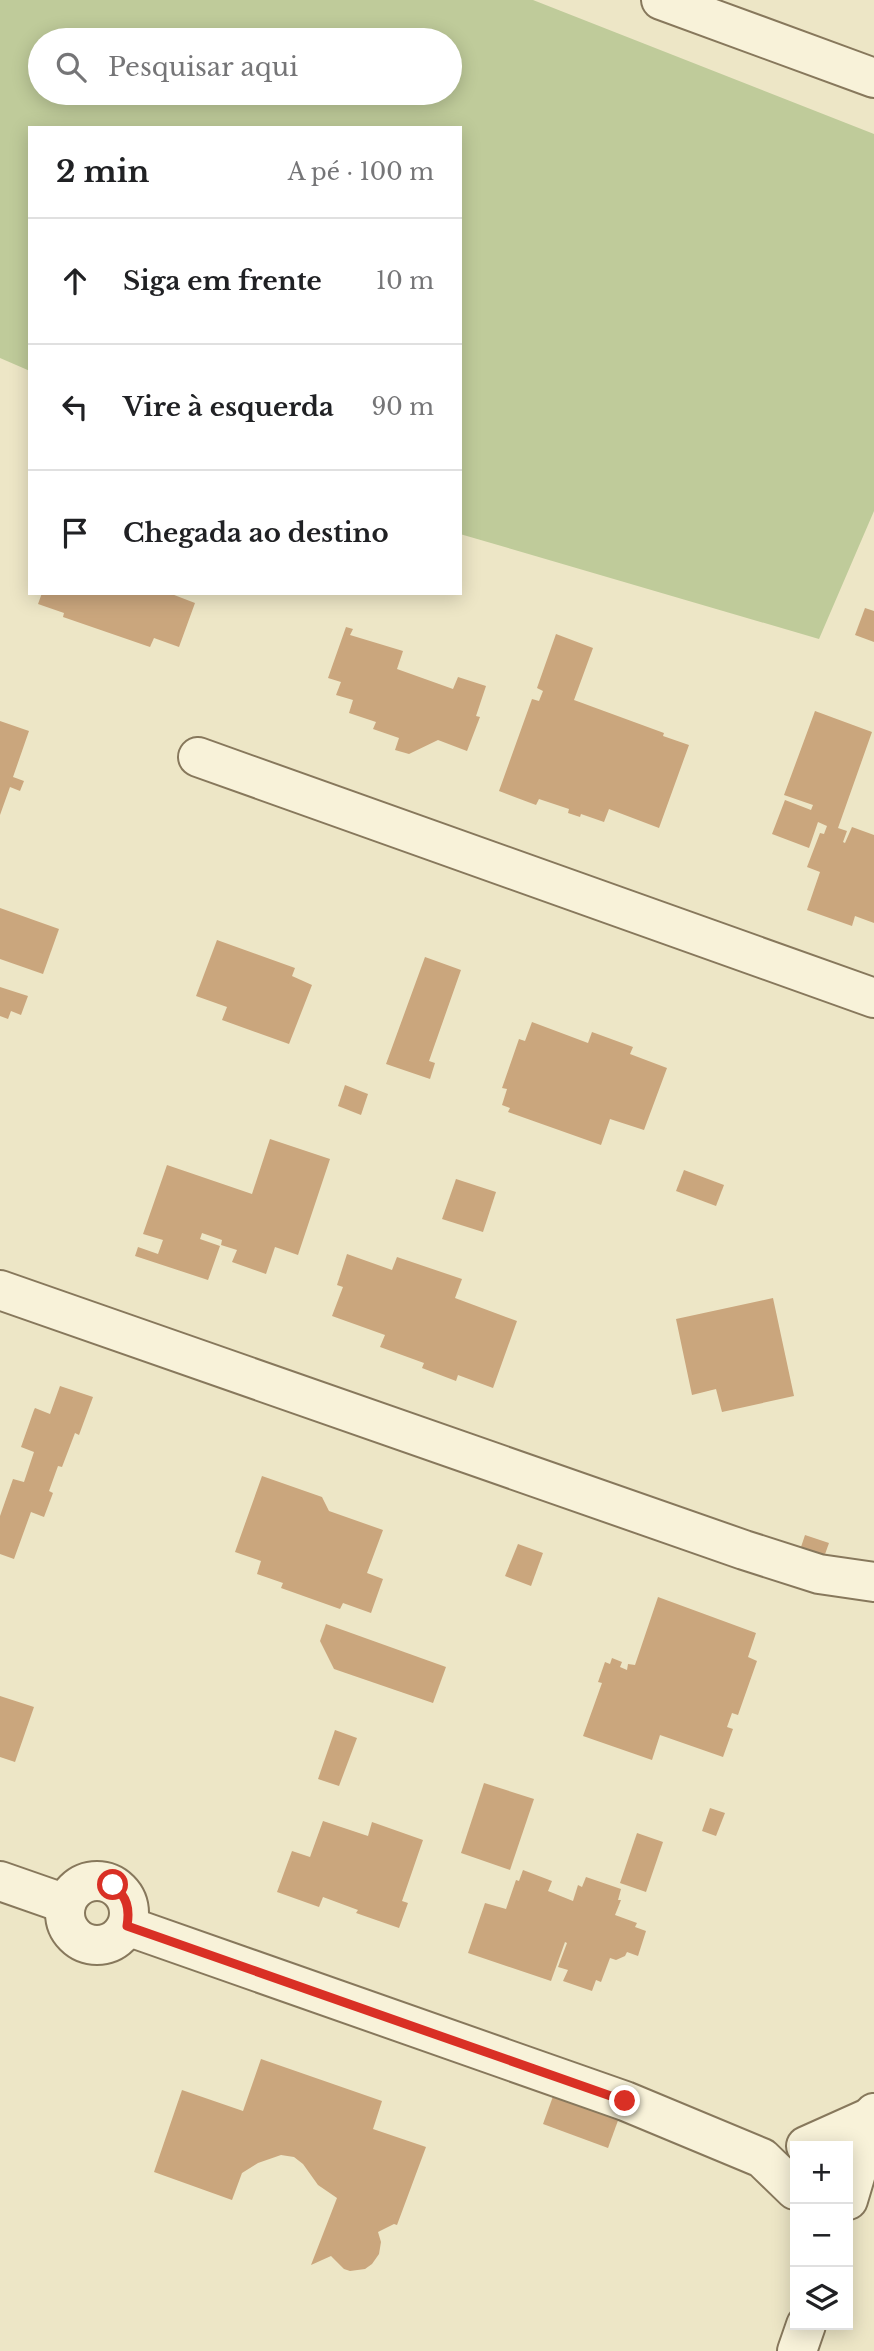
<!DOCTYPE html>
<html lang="pt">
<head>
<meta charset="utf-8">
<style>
  body { margin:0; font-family:"Libre Baskerville",serif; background:#f6f6f6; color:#202124 }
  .controls { position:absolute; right:21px; bottom:21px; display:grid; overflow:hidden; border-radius:0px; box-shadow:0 4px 18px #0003 }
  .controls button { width:63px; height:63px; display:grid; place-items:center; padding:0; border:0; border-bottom:2px solid #e0e0e0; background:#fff; color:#202124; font:35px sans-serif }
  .stop { position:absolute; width:21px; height:21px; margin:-16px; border:5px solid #d93025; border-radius:50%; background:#fff }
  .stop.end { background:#d93025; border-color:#fff; box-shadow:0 2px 7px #0008 }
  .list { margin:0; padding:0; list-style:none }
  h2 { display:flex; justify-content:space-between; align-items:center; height:91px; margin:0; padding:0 28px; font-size:30px }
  h2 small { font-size:23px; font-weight:400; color:#757577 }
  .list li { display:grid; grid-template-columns:46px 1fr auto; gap:21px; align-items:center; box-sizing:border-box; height:126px; padding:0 28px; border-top:2px solid #e0e0e0 }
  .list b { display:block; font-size:26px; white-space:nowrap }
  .list em { font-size:23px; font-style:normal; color:#757577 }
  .icon { flex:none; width:38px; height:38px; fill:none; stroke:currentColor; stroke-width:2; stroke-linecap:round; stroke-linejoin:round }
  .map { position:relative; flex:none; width:874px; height:2351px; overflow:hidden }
  .search { position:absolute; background:#fff; box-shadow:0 4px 18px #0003; left:28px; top:28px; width:434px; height:77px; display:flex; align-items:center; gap:18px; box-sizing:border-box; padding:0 24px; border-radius:38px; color:#757577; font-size:26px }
  .panel { position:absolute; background:#fff; box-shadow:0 4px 18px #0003; left:28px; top:126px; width:434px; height:469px; border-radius:0px }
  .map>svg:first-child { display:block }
  .green { fill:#bfcb9a; fill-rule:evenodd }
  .building { fill:#caa67d }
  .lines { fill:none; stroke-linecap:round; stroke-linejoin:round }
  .minor-casing { stroke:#87785c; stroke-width:42 }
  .minor { stroke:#f8f2d9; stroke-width:38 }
  .route { stroke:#d93025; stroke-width:9 }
</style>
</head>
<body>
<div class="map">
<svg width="874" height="2351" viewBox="0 0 874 2351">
  <rect width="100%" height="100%" fill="#ede6c6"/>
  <path class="green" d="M0 0H533L874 134V511L819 639 460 534V128H30V371L0 358ZM40 40H450V93H40Z"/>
  <g class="building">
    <polygon points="42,593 169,593 195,603 179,647 154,638 150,647 63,617 64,613 38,604"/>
    <polygon points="865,608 874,611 874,642 855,635"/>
    <polygon points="346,627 353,629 350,635 403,651 397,669 453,689 458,677 486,686 476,716 480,717 467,751 438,740 409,754 395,750 399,738 373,729 376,722 349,713 353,700 336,695 341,682 328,678"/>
    <polygon points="556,634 593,648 574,700 664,733 663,736 689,745 659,828 609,809 604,822 581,814 580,817 568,813 569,809 539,799 536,805 499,791 532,699 539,701 543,691 537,688"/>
    <polygon points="815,711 872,732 838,828 847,831 843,842 845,843 852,827 874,835 874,923 855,916 852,926 807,910 820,872 807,867 820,833 824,834 827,826 818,822 809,848 772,834 785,800 811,810 813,805 784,795"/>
    <polygon points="0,721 29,731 13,777 24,781 20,791 10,787 0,815"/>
    <polygon points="0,908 59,929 43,974 0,959"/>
    <polygon points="217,940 295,968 292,976 312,985 289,1044 222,1020 227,1007 196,996"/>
    <polygon points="425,957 461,970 429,1061 435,1063 430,1079 386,1064"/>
    <polygon points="0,987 28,996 21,1015 11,1011 8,1019 0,1016"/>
    <polygon points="532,1022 588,1043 592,1032 633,1047 630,1054 667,1068 644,1130 610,1119 601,1145 508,1112 510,1108 502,1105 507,1089 502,1088 519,1039 525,1041"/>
    <polygon points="345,1085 368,1094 361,1115 338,1106"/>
    <polygon points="270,1139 330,1159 298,1255 275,1247 266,1274 232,1262 237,1250 221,1245 222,1240 202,1233 200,1239 220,1246 208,1280 135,1256 138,1247 158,1254 163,1240 143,1234 167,1165 252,1194"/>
    <polygon points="684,1170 724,1185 716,1206 676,1191"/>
    <polygon points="456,1179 496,1192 483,1232 442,1219"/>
    <polygon points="347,1254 392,1270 397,1257 462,1279 455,1298 517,1321 493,1388 458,1375 456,1381 422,1368 424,1363 380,1347 385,1335 332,1316 343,1287 337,1285"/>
    <polygon points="773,1298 794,1396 722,1412 716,1389 692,1395 676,1319"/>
    <polygon points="60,1386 93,1397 79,1435 75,1433 62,1467 58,1466 49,1491 53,1493 44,1517 31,1512 14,1559 0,1554 0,1516 13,1479 24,1482 34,1452 21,1447 34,1410 35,1408 50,1414"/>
    <polygon points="262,1476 322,1497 329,1511 383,1530 367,1573 383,1579 371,1613 343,1603 340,1609 281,1588 283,1583 257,1574 261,1561 235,1552"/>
    <polygon points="805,1535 829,1543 819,1571 799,1553"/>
    <polygon points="518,1544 543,1553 531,1586 505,1576"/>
    <polygon points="658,1597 756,1633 748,1657 757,1661 738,1715 732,1713 727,1727 733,1729 723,1757 660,1735 652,1760 583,1736 602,1683 598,1682 605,1662 610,1664 612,1658 622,1662 620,1667 627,1670 628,1664 635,1665"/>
    <polygon points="326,1624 446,1667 433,1703 334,1669 320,1641"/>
    <polygon points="0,1696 34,1707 15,1762 0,1757"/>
    <polygon points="335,1730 357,1738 339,1786 318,1779"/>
    <polygon points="484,1783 534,1799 510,1870 461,1853"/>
    <polygon points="710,1808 725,1813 716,1836 702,1831"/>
    <polygon points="323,1821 368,1836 372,1822 423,1840 402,1901 408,1903 399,1928 356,1913 358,1910 323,1897 319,1907 277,1892 292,1851 310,1857"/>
    <polygon points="637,1833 663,1842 646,1892 620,1883"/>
    <polygon points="523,1870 552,1881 548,1891 573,1901 578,1885 582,1887 586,1877 621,1889 618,1900 621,1900 615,1915 637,1923 635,1927 646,1931 638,1956 627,1952 625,1956 616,1960 610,1958 601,1982 596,1980 592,1991 563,1981 568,1970 558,1967 567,1943 565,1942 551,1981 468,1953 485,1903 506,1909 516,1880 519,1881"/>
    <polygon points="261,2059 382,2101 373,2129 426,2147 397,2225 394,2224 378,2232 381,2242 379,2254 372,2264 365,2269 350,2271 344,2269 331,2256 311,2265 337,2198 318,2185 303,2164 294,2157 281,2155 258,2163 242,2173 232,2200 154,2172 182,2090 243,2111"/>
    <polygon points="556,2088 620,2115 608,2148 543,2124"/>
  </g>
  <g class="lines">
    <defs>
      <g id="minor">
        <polyline points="661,0 874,78"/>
        <polyline points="198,757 874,998"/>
        <polyline points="0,1290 744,1550 819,1574 874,1582"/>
        <circle cx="97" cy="1913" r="32"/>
        <polyline points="0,1881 66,1904"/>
        <polyline points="127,1926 625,2101 762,2158 795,2190"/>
        <polyline points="806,2146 873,2116"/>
        <polyline points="848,2200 874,2113"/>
        <polyline points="797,2351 806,2325"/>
      </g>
    </defs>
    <use href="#minor" class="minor-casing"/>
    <use href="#minor" class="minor"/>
  </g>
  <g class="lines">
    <path class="route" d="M113 1885C127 1897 130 1908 127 1926L625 2101"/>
  </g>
</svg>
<div class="controls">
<button>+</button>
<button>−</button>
<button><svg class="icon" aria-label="layers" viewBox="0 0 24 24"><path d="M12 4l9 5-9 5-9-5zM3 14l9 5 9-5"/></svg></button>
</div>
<div class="stop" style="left:113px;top:1885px"></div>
<div class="stop end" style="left:625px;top:2101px"></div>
<div class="search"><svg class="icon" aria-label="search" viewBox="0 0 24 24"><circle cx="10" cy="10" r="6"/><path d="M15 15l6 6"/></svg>Pesquisar aqui</div>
<section class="panel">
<h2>2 min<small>A pé · 100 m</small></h2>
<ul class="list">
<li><svg class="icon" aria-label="ahead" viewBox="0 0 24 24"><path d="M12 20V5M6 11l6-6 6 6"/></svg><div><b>Siga em frente</b></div><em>10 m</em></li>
<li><svg class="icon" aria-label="left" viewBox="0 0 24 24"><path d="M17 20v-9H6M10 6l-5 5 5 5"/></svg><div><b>Vire à esquerda</b></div><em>90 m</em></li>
<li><svg class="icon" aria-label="arrive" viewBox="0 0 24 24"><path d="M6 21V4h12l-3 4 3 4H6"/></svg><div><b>Chegada ao destino</b></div></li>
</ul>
</section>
</div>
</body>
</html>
